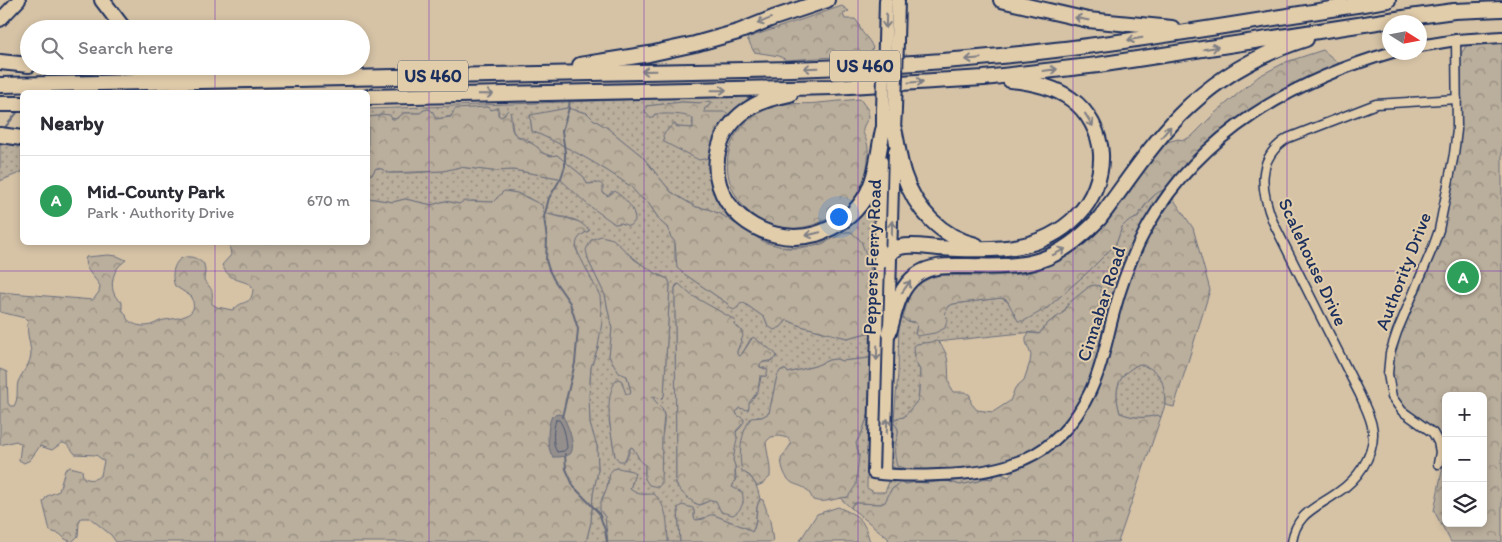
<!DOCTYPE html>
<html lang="en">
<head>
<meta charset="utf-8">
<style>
  body { margin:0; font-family:Itim,sans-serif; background:#f7f7f7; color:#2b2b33 }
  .controls { position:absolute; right:15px; bottom:15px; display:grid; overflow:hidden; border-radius:8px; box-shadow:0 2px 8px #0003 }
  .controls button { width:45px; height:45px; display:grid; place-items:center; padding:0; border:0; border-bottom:1px solid #e1e1e2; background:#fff; color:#2b2b33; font:25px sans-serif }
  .compass { position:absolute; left:1382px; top:15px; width:45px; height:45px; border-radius:50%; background:#fff; box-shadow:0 2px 8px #0003; rotate:101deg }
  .you { position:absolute; left:838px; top:216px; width:18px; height:18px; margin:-12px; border:4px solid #fff; border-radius:50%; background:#1a73e8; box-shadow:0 0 0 8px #1a73e833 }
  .badge { display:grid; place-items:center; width:32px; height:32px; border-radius:50%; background:#1a73e8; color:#fff; font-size:16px; font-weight:700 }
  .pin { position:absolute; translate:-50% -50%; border:2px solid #fff; box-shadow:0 1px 5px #0006 }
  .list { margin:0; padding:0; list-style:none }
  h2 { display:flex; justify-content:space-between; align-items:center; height:65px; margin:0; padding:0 20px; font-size:21px }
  h2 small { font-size:16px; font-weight:400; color:#7c7c81 }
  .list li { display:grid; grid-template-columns:32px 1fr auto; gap:15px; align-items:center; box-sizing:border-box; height:90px; padding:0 20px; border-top:1px solid #e1e1e2 }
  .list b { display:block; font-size:19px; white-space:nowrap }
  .list p { margin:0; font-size:16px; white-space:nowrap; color:#7c7c81 }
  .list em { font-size:16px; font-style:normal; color:#7c7c81 }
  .icon { flex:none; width:28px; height:28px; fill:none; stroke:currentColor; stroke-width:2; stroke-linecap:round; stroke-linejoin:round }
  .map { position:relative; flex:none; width:1502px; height:542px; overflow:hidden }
  .search { position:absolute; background:#fff; box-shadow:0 2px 8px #0003; left:20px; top:20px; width:350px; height:55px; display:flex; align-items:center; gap:12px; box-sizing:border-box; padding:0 18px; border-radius:28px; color:#7c7c81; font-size:19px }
  .panel { position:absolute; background:#fff; box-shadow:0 2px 8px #0003; left:20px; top:90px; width:350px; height:155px; border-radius:8px }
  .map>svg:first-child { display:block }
  .grass { fill:url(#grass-dots); stroke:#6a6e7d; fill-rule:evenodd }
  .forest { fill:url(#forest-crowns); stroke:#6a6e7d; fill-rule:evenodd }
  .water { fill:#948f8d; stroke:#64697a }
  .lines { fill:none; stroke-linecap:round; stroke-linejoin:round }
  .shore { stroke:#4b5571; stroke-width:1 }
  .stream { stroke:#64697a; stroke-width:2 }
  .minor-casing { stroke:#1b2f5e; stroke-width:11 }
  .tertiary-casing { stroke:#1b2f5e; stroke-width:14 }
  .primary-casing { stroke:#1b2f5e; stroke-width:16 }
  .motorway-casing { stroke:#1b2f5e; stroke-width:18 }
  .minor { stroke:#e2cdab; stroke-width:8 }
  .tertiary { stroke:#e2cdab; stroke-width:10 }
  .primary { stroke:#e2cdab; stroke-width:12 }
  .motorway { stroke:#e2cdab; stroke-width:14 }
  .primary-bridge-casing { stroke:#1b2f5e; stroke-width:16; stroke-linecap:butt }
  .primary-bridge { stroke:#e2cdab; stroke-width:12 }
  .oneway { stroke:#7e7e84 }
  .grid { fill:none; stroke:#7b2cbf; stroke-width:1; stroke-opacity:0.55 }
  .labels { text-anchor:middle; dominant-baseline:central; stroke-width:4; stroke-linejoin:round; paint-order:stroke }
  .shield { fill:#e2cdab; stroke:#575e75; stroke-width:1 }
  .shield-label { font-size:18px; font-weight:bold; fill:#1b2f5e }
  .street-label { font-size:19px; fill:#1b2f5e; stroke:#e2cdab }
</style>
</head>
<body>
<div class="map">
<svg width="1502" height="542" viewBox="0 0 1502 542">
  <defs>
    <pattern id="grass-dots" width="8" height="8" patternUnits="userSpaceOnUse" patternTransform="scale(1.25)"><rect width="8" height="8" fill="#baae9c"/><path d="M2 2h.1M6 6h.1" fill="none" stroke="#968e82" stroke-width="1.8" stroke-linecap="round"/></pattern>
    <pattern id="forest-crowns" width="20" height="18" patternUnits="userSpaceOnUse" patternTransform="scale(1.25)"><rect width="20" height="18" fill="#baae9c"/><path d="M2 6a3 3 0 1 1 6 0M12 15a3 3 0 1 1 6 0" fill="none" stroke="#968e82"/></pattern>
  </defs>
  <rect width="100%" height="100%" fill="#d6c3a6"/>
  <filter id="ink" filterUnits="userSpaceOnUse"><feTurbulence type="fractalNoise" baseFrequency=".02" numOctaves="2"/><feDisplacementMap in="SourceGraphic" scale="10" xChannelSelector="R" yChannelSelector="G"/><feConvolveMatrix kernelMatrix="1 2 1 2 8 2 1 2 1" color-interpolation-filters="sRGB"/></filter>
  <g filter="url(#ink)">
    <g class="grass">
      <path d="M762 95 718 146 730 211 807 241 872 193 873 283 869 262 851 232H846L836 238 811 246 786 248 775 246 754 236 722 215 708 209 696 207 671 192 642 156 606 127 594 120 587 113 567 108 530 116 532 131C565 145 601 165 630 186 636 191 639 199 647 201L661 222 669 229 670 236 675 242V260L683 273 728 304 744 303 765 318 768 326 781 327 787 320 801 326 847 338 871 332 870 358 841 361 836 359 829 360 815 366 788 373 786 370H781L777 376 769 413 762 417H757L742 471C754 478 757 485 760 499 754 509 758 522 752 532L746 528 714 515 696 520 694 518V511L682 505 678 508 680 542H668L667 528 647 494C640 496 635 493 630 489L635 473 625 469 608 480 607 488 602 498 600 510 605 517 608 542H586L591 522 593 494 598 470 597 446 590 424 589 396 591 367 598 347 582 262C575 246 571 239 589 231 586 228 583 225 579 222 569 216 554 217 543 212L541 205C531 200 513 187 502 194 499 195 496 200 493 202L472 201 459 204 445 201 432 205 405 199 393 202 368 198V175L372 174 376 168 382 169 389 173H409L443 171 460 167 492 171 513 170 559 178 615 224 621 223 612 191 608 196 603 193 596 183 587 184 584 177 557 155 551 156 542 153 528 140 516 135 513 131 510 112 508 110 503 116 501 117 498 115 499 111 491 110 487 107C469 109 454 117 435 119L433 112 424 110 420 113H404L396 119 378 116 368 117V109ZM682 102 705 103V108L703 112 727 118 716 131 712 155 695 157 686 153 667 130 675 124 677 127 693 128V119L681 113 655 114 653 117 646 106ZM620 247 649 270 668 279 670 284 664 396 652 397C654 402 659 404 662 409 671 423 651 465 645 479V465L633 448 631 446 628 456H615L609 420 624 391 626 394H630L631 392 627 376 609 357 612 329 605 295 589 262ZM679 284C683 288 686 292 691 295 705 305 721 309 734 323V325L739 328 742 342 737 351V354L740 356 742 354 751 338 770 362H763L760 365V367L765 368 766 376H761C759 392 755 398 742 408H739L736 412 742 426 736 432 733 461 735 466 736 478 732 488 741 492 743 503 719 505 716 501 711 500 700 505 694 503 676 484 675 288 676 285Z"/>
      <polygon points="0,140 22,143 22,172 0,181"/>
      <path d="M1167 190 1104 336 1099 331 1100 324 1095 318 1102 294 1090 286 1069 303 1063 313 1048 323 1039 334 1035 332 1012 334 917 344 915 361 920 370 919 391 918 400 904 417 894 419 898 373 899 316 905 295 925 275 1041 265V268C1009 284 971 271 937 275 930 276 921 281 916 286 908 295 905 307 903 318L910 322H915L917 325 915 334 946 318 945 314 948 306 953 304 1001 298C1009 301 1015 310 1016 318L1047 308 1089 271 1116 244 1122 227 1128 221 1137 218 1147 203 1159 191Z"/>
      <path d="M1139 364 1152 368 1164 383 1165 405 1161 417 1157 415C1144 419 1133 418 1120 413 1113 390 1117 375 1139 364Z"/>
      <polygon points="869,413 867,486 867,488 874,492 885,492 889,482 898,480 964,478 994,474 992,479 984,478 979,481 960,485 947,481 926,483 915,482 907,484 900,483 891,490 886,502 881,504 855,503 852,505 851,508 840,498 848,497 859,456 856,443 862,432"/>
      <path d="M894 423C901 430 898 436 895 445L914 471H901L891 466Z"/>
    </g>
    <g class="forest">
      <path d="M842 6 849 11 843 14 845 19H855C859 23 859 26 861 30 865 37 869 38 873 48L867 55 786 60 779 56 754 52 747 38Z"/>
      <path d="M1502 40V542H1451L1434 511 1443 466V453L1441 442 1405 409 1398 398 1393 386 1391 373 1392 358 1401 332 1437 247 1442 231 1460 141 1461 54 1468 43ZM1446 396H1483V523H1446Z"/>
      <path d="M1323 50 1341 65C1279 93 1235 114 1187 165 1181 172 1175 183 1168 189 1165 191 1164 190 1161 191 1156 193 1150 199 1146 204 1141 210 1137 221 1128 221L1122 227 1116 244 1089 271 1047 308 1024 321H1018L1007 300 1001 298 953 304 948 306 945 314 947 320 945 328 935 333 917 336 915 334 917 325 915 322 906 321 903 318 909 295 917 285 936 275 991 276 1022 274 1036 271 1083 245 1101 226 1163 143 1178 139 1184 140 1192 136 1215 113 1259 76 1286 62Z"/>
      <path d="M860 99 868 110 869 117C857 135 866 131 868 148 870 163 863 191 853 202 847 208 838 213 831 217 747 265 681 147 769 108 785 101 801 105 818 103 832 102 846 100 860 99Z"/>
      <path d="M710 101V105L705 108 704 112H726L728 114C726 121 720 124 716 131 712 139 715 151 709 158L699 160 664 142 663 135 673 124H675L677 127 693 128V119C685 113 666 114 655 114L651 119 645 112 646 106 682 102 701 103Z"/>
      <path d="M487 107 490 108 491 110 498 108V115L501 117 503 116 508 110 510 112C512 118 510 126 513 132 518 141 536 141 542 153L551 156 557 155 584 177 587 184 600 183 603 186V193L608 196 615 191C625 199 635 207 635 221L629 226 621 223 615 224 588 205 559 178 513 170 492 171 460 167 443 171 388 173 382 169 376 168 372 174 368 175V117L378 116 381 114 390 115 392 119H396L404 113H420L424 110 429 109 433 112 436 119 451 117 455 109Z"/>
      <path d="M567 108 587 113 594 120 606 127 642 156 671 192 684 200 696 207 708 209 722 215 764 242 786 248H799L822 244 846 232H851L861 241 869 262 873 283 871 332 847 338 801 326 787 320 781 327 774 330 768 326 765 318 744 303H741L738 307 734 310 730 308 728 304 683 273 677 268 675 242 670 236 669 229 661 222 647 201C639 199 636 191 630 186 601 165 564 145 532 131L530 115Z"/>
      <path d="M504 191 517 193 542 205 543 212C554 217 565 217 576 221 581 222 585 227 590 230 580 235 576 238 576 249L600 296 602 322 598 347 591 367 589 396 590 424 597 446 598 470 593 494 591 522 586 542H116L111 535 90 518H81L79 523 78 536 72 542 65 539 60 534 50 531 43 502 47 496 59 491 65 470 70 467 82 470 83 477C90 481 95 480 101 475L104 461 96 455 75 454C71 449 68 443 62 443L52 450 40 446 30 460 24 463 19 460 21 444 16 441 0 445V369L7 372 8 403 10 406H14C19 398 16 390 18 382 22 372 31 364 31 353 30 341 26 333 28 321L25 318 0 312V292L93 300 99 292 100 286C95 277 82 268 86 257L108 255 117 256 126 260C124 262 122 263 120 265 110 275 109 296 122 302V309L126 315 127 319C132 324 138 326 145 326 151 326 155 323 160 321 169 318 188 320 193 309 194 306 193 301 192 297L175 286C170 275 174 255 190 257 195 257 200 261 204 264L205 271 204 280C215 293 212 290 212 304L217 307 232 310C235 309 236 307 239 305 248 300 251 303 253 290L251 285C238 278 230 282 222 265L231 255 229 243 368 242V198L393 202 405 199 432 205 445 201 459 204 464 201 493 202Z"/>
      <path d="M1172 197 1193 228 1210 290 1174 407 1165 405C1164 382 1163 371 1139 364 1117 375 1113 390 1120 413 1133 418 1144 419 1157 415L1161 417 1118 542H889L888 538 851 508 852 505 855 503 881 504 885 502 891 490 900 483 907 484 915 482 926 483 947 481 960 485 979 481 984 478 992 479 994 474 999 473 1009 477 1016 467 1060 442 1075 425 1086 410 1102 376 1130 275 1151 229Z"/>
      <path d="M601 236 613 239 635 260 660 276 668 279 670 284 664 396 661 399 654 396 652 397 662 409 664 416 662 437 661 484 658 487 649 485 645 479V465L641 462 633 448 631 447C627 451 628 456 624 461H619L615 456C612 434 602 399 617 379L621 380 626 394H630L631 392 627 376 619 373 609 356 612 329 605 295 589 262 586 250 591 240Z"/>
      <path d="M679 284 691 295 735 320 734 325 741 330 743 336 737 351V354L740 356 742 354 753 337 775 353 777 356 774 360 763 362 760 365V367L768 370 766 376H760L758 391 749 403V407L748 410 739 408 736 412 737 415 744 419V422L736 431 737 439 733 460 735 466V481L732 487 742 492C745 502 742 510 733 515L721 512 716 501 711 500 699 505C689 500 682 494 676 484L675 288Z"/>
      <path d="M1095 285 1100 286 1102 294 1095 318 1100 324 1099 331 1104 336 1094 372 1075 410 1057 433 1029 453 984 469 914 471 897 466C895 460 894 452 895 445 897 436 902 431 894 423V419L904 417 918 400 919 391 920 370 915 361 914 346 917 344 937 341C956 358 943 378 953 392H965L970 395 971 403 977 410 993 412 1010 401 1015 388 1024 380 1030 362 1031 355 1026 342V337L1029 333 1039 334 1048 323 1063 313 1069 303 1090 286Z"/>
      <path d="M870 358 869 413 862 432 856 443 859 456 856 485 848 497C835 498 825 504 813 500 805 481 796 489 788 479 783 473 782 466 781 459L791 444 788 438 779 436 771 437 766 442C767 454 771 465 770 477L762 484 757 486 750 476 742 471C738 456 741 431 751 418L762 417 769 413 777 376 781 370H786L788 373 815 366 829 360 836 359 842 361Z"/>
      <path d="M618 468 632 471 635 473 630 489C639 496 644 494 654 494 668 507 667 523 668 542H608L605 517 600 510V504L607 488 610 473 613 469Z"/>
      <path d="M760 499 763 500 770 520 773 542H680L678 508 682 505 693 508 694 511V518L696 520 704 519 709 515H714L746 528 752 532C759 522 754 509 760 499Z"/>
      <path d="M838 507C861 517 863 518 870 542H799L817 514Z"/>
    </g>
    <path class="water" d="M558 414 562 415C567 422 577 447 570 454 566 457 558 457 553 457 546 448 547 426 552 416Z"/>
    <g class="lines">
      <path class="shore" d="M556 420H559C565 428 566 438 567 448L564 451 557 452C552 444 553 429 556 420Z"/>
      <g class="stream">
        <polyline points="3,130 20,109"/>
        <polyline points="562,417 575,363 578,329 570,303 554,280 549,270 546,260 547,239 544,217 549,198 561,178 565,166 565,152 562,131 569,108 570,97"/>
        <polyline points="565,454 566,469 574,487 599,513 605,530 607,542"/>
      </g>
      <defs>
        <g id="minor">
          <polyline points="1438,464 1440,452 1438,442 1433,433 1402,411 1392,397 1388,374 1390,353 1397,332 1433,247 1439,230 1454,154 1457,130 1456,40"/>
          <path d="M1292 542C1296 513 1316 508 1337 493 1357 480 1374 457 1373 432 1372 419 1365 407 1360 395L1273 222C1261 191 1255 158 1288 138L1376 104 1457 99"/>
        </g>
        <g id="tertiary">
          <polyline points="1420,46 1456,40 1502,37"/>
          <path d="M882 161 873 473C895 476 916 476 938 475 1013 474 1067 453 1096 378 1104 357 1108 334 1114 312 1122 282 1133 252 1149 224 1201 133 1294 80 1393 52"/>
          <polyline points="885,474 894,151"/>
        </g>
        <g id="primary">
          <polyline points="0,20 19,0"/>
          <polyline points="897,41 898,0"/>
          <polyline points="885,42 886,0"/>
          <polyline points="894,129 895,109"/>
          <polyline points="883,130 883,110"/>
        </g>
        <g id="motorway">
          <polyline points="102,0 124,29"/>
          <polyline points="1001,0 1088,20 1172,28"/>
          <polyline points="0,62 29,65"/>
          <polyline points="580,65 649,54 695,44 738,32 773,18 827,0"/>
          <polyline points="67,66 221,72"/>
          <path d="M0 85 792 69C880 66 968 61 1055 50 1167 37 1277 17 1388 0"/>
          <path d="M790 94C776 97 762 100 750 108 736 116 725 130 720 145 701 203 762 249 816 234 835 228 853 216 864 199 877 179 878 152 883 130"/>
          <polyline points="368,97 833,87 984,78 1098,65 1410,17 1454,11 1502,9"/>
          <polyline points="0,104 22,104"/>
          <path d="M894 129C898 144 899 161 904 175 915 209 941 237 976 245"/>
          <polyline points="0,135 22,138"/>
          <path d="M879 263C885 256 891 250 900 247 911 244 926 247 938 248 988 250 1039 255 1077 216 1093 200 1102 176 1101 154 1100 133 1088 111 1071 99 1053 86 1031 82 1010 80"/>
          <path d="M889 332C895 312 898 288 917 275 932 264 951 266 968 266 1028 268 1056 264 1099 219 1125 185 1149 147 1179 116 1214 80 1258 54 1306 39"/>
        </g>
      </defs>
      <use href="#minor" class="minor-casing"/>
      <use href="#tertiary" class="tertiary-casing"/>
      <use href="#primary" class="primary-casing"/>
      <use href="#motorway" class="motorway-casing"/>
      <use href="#minor" class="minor"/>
      <use href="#tertiary" class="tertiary"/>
      <use href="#primary" class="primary"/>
      <use href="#motorway" class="motorway"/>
      <defs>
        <g id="primary-bridge">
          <polyline points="895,109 897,41"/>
          <polyline points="883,110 885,42"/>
        </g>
      </defs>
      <use href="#primary-bridge" class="primary-bridge-casing"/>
      <use href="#primary-bridge" class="primary-bridge"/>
    </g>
    <defs><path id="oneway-shaft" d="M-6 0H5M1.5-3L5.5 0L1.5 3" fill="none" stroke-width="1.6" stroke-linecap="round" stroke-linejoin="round" transform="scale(1.25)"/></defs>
    <g class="oneway">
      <use href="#oneway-shaft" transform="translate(1082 19) rotate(-168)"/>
      <use href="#oneway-shaft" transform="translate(764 21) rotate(158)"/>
      <use href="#oneway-shaft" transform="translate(886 21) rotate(92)"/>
      <use href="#oneway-shaft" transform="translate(1135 39) rotate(171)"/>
      <use href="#oneway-shaft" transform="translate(1211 48) rotate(-9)"/>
      <use href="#oneway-shaft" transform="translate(973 59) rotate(175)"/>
      <use href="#oneway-shaft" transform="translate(811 68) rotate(178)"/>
      <use href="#oneway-shaft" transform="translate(1050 70) rotate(-7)"/>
      <use href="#oneway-shaft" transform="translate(649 71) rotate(179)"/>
      <use href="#oneway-shaft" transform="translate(916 82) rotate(-3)"/>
      <use href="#oneway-shaft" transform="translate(719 90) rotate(-1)"/>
      <use href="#oneway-shaft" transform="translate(486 94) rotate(-1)"/>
      <use href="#oneway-shaft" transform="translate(1089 120) rotate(58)"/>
      <use href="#oneway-shaft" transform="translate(1166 132) rotate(-50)"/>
      <use href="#oneway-shaft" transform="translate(892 228) rotate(-89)"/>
      <use href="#oneway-shaft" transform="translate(813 234) rotate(167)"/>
      <use href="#oneway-shaft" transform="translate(1059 252) rotate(-27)"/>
      <use href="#oneway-shaft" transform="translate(906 287) rotate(-54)"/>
      <use href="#oneway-shaft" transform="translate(877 353) rotate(92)"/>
      <use href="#oneway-shaft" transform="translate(887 426) rotate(-88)"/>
    </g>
  </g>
  <path class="grid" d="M215 0V29M429 0V542M644 0V542M858 0V542M1073 0V542M1287 0V542M215 66V92M215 242V542M0 271H1502"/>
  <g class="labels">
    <g class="shield">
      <rect x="830" y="50.5" width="70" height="31" rx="4"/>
      <rect x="398" y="60.5" width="70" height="31" rx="4"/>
    </g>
    <g class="shield-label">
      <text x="865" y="66">US 460</text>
      <text x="433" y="76">US 460</text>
    </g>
    <g class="street-label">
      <text transform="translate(872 257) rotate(-88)">Peppers Ferry Road</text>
      <text transform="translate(1313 262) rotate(65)">Scalehouse Drive</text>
      <text transform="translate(1403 271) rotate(-69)">Authority Drive</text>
      <text transform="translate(1101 304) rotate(-72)">Cinnabar Road</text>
    </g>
  </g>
</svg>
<div class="controls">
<button>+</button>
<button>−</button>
<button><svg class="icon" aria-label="layers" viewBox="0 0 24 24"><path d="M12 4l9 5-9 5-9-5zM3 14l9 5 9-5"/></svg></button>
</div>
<svg class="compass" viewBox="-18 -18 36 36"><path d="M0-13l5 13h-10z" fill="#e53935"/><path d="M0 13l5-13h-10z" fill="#7c7c81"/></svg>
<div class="you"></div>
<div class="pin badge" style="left:1463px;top:277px;background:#2e9e5b">A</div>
<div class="search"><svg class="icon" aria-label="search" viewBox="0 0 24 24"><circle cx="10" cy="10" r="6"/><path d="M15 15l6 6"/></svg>Search here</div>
<section class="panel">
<h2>Nearby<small></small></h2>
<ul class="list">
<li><span class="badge" style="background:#2e9e5b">A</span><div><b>Mid-County Park</b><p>Park · Authority Drive</p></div><em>670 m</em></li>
</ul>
</section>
</div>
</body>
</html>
